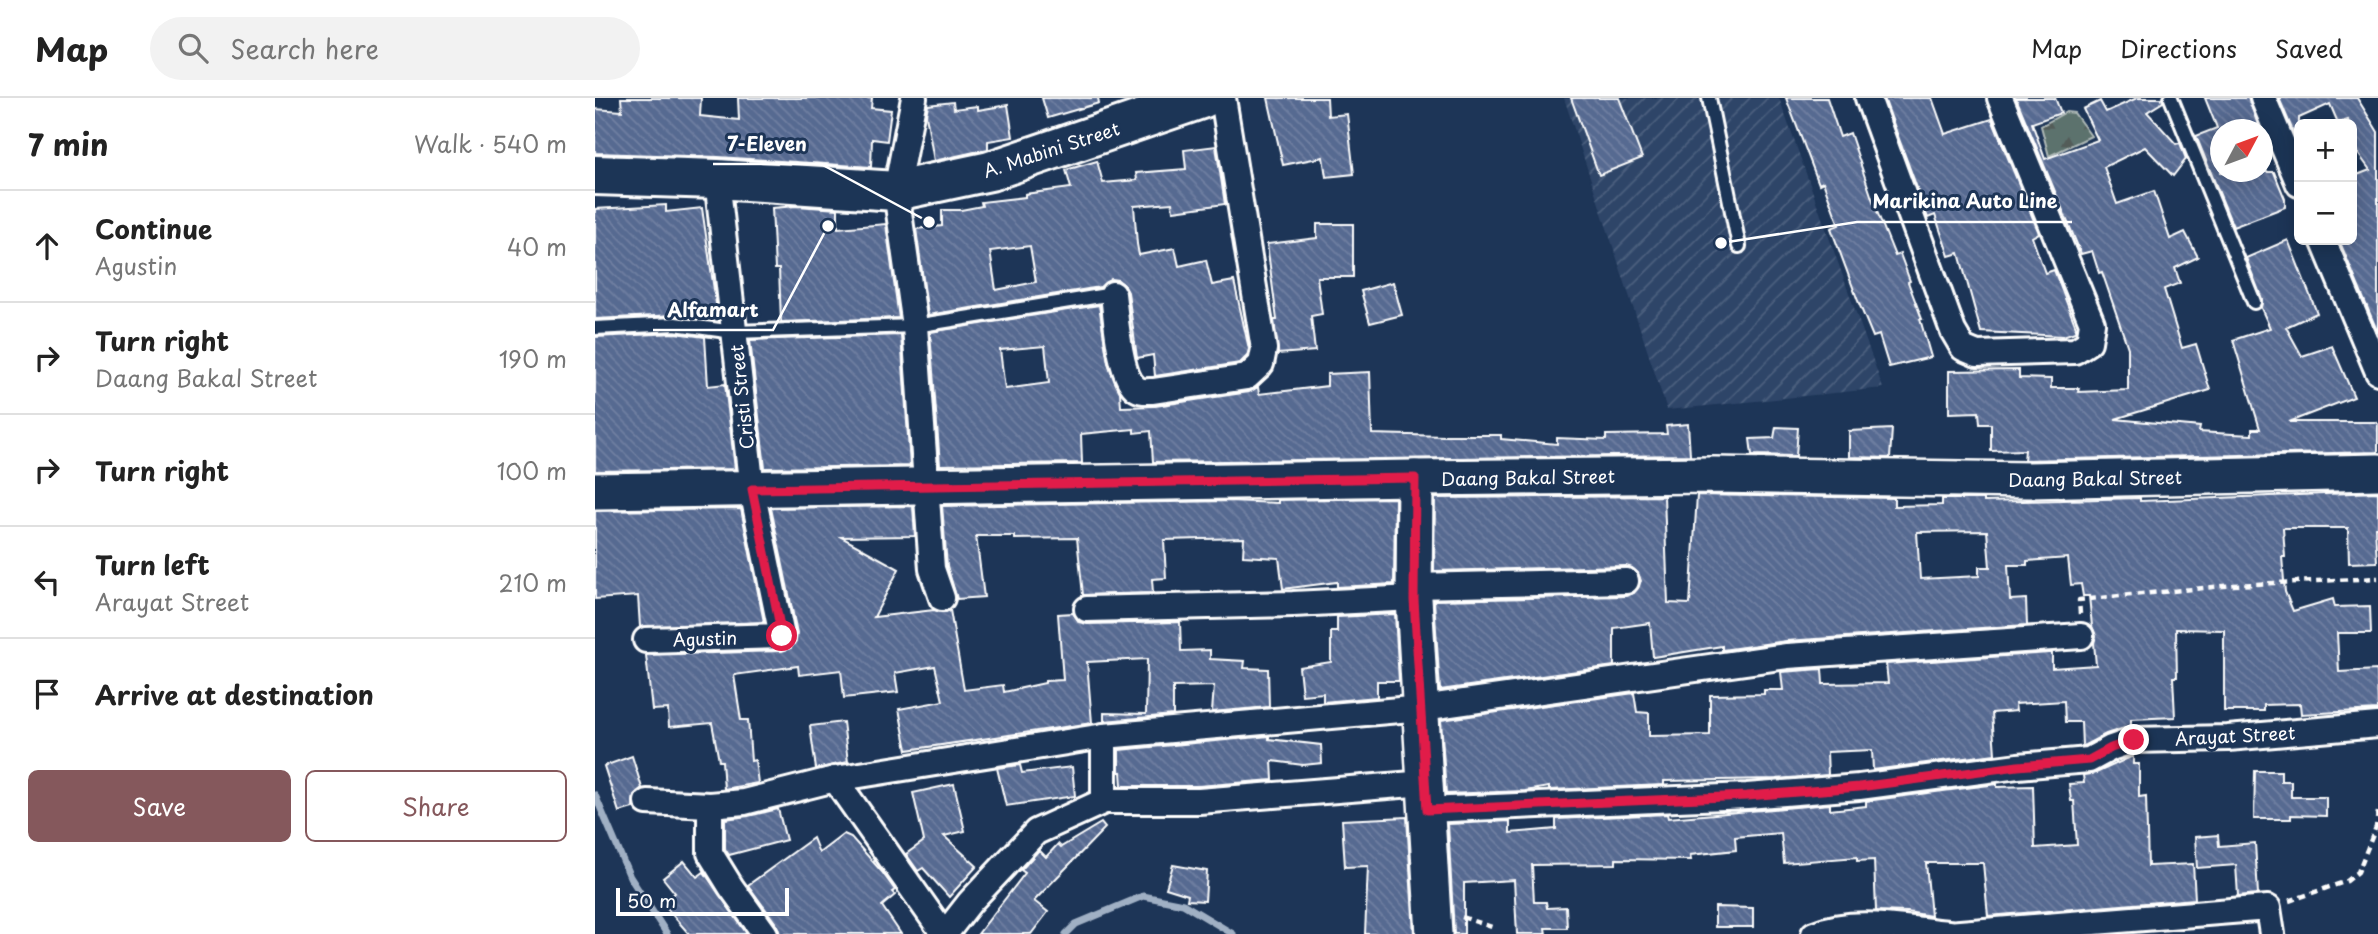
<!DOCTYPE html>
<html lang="en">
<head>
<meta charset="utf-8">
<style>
  body { margin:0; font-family:"Playpen Sans",sans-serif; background:#f2f2f2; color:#222 }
  .controls { position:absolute; right:21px; top:21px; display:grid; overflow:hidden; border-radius:10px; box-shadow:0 4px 18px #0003 }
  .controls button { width:63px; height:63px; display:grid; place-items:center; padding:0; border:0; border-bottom:2px solid #e0e0e0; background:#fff; color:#222; font:35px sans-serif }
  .compass { position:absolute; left:1615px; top:21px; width:63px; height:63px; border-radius:50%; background:#fff; box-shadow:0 4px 18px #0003; rotate:49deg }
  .scale { position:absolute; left:21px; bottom:18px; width:173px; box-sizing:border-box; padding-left:7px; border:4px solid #fff; border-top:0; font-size:19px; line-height:24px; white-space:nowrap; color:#fff; -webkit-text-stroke:5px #1d3557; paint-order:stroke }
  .stop { position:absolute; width:21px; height:21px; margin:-16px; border:5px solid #e11d48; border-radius:50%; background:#fff }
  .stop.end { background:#e11d48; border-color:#fff; box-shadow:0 2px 7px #0008 }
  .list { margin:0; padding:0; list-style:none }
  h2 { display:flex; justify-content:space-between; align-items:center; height:91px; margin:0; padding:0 28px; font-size:30px }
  h2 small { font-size:23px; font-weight:400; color:#767676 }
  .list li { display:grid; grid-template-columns:46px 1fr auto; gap:21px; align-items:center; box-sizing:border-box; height:112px; padding:0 28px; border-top:2px solid #e0e0e0 }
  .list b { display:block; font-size:26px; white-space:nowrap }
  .list p { margin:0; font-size:23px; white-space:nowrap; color:#767676 }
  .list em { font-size:23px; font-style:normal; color:#767676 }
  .actions { display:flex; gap:14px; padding:21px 28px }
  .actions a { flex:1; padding:16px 0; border:2px solid #85585c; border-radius:10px; text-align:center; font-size:24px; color:#85585c }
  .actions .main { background:#85585c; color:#fff }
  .icon { flex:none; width:38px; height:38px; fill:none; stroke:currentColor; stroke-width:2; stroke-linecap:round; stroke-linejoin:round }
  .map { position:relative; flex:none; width:1783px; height:836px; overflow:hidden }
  header { display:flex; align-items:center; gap:42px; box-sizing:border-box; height:98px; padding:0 35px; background:#fff; border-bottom:2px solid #e0e0e0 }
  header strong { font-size:33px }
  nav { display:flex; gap:38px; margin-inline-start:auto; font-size:24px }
  .search { width:490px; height:63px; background:#f2f2f2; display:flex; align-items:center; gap:18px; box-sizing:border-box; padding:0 24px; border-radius:38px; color:#767676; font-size:26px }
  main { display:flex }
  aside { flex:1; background:#fff }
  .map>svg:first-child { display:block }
  .industrial { fill:url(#industrial-furrows) }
  .forest { fill:url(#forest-firs); stroke:#aeb8b6; stroke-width:2 }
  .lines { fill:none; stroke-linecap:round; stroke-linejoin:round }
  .stream { stroke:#a0b0c4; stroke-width:7 }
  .building { fill:url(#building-back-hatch); stroke:#fff; stroke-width:2; fill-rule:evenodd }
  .lane-casing { stroke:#fff; stroke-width:18 }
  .street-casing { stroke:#fff; stroke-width:30 }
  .secondary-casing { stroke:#fff; stroke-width:40 }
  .primary-casing { stroke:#fff; stroke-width:44 }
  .path { stroke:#fff; stroke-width:4.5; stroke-dasharray:7 5; stroke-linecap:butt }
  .lane { stroke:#1d3557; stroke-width:12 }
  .street { stroke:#1d3557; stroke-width:24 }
  .secondary { stroke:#1d3557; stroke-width:35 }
  .primary { stroke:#1d3557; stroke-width:38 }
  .route { stroke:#e11d48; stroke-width:9 }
  .labels { text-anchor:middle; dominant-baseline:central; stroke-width:6; stroke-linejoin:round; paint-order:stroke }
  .street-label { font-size:18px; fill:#fff; stroke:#1d3557 }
  .leader { fill:none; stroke:#fff; stroke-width:2.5 }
  .callout-dot { fill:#fff; stroke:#1d3557; stroke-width:2.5 }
  .callout-label { font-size:19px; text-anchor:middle; font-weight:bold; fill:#fff; stroke:#1d3557; stroke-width:6; stroke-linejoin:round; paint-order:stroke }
</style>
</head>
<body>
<header>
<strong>Map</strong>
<div class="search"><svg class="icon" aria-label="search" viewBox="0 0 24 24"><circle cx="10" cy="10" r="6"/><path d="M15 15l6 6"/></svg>Search here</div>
<nav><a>Map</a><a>Directions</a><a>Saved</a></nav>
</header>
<main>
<aside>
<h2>7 min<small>Walk · 540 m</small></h2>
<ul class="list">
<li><svg class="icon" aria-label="ahead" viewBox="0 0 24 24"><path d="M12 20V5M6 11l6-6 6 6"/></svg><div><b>Continue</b><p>Agustin</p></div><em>40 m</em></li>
<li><svg class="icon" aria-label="right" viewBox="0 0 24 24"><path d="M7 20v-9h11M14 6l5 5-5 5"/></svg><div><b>Turn right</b><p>Daang Bakal Street</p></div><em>190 m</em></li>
<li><svg class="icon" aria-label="right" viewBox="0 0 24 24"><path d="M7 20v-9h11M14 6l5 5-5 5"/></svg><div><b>Turn right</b></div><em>100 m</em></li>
<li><svg class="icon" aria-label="left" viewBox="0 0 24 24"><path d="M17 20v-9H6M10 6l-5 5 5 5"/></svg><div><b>Turn left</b><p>Arayat Street</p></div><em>210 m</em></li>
<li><svg class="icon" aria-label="arrive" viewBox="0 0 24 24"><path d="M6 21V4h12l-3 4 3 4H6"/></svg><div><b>Arrive at destination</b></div></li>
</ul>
<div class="actions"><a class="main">Save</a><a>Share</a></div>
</aside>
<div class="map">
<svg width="1783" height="836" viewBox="0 0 1783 836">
  <defs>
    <pattern id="industrial-furrows" width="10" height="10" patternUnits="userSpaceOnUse" patternTransform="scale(1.75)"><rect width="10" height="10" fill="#2e4568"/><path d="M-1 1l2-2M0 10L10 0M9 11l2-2" fill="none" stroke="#4d617f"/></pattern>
    <pattern id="forest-firs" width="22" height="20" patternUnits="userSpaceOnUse" patternTransform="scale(1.75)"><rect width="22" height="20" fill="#5c726d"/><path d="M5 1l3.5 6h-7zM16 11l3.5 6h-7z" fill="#525b59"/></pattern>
    <pattern id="building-back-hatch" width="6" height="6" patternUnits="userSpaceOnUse" patternTransform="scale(1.75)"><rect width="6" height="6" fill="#576a91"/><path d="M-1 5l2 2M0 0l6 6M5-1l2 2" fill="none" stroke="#7080a2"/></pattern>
  </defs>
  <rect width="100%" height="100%" fill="#1d3557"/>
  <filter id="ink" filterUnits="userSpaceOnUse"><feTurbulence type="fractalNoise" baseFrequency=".0143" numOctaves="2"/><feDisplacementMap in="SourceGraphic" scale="14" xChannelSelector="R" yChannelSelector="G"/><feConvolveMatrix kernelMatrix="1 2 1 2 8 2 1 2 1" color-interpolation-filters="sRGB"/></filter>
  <g filter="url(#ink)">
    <polygon class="industrial" points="969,0 1184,0 1288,290 1072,312"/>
    <polygon class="forest" points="1471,14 1479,15 1496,38 1454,58 1446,28"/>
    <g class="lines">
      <g class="stream">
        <polyline points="0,697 35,779 72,836"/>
        <polyline points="471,836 481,826 548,798 588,806 638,836"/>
      </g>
    </g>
    <g class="building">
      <polygon points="26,0 106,0 105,18 144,22 143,0 277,0 276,10 296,12 292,43 277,41 276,69 123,59 0,55 0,11 27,13"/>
      <polygon points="447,0 503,0 504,5 453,20"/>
      <polygon points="673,0 732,0 733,18 752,16 759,76 731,79 728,59 688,67"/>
      <polygon points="976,0 1024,0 1047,60 1004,77"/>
      <polygon points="1191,0 1232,0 1245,39 1255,35 1279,106 1300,158 1305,156 1315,183 1313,184 1327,221 1325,221 1336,259 1294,269 1284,237 1278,239 1263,203 1236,130 1244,127 1228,84 1224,86"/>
      <polygon points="1289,0 1337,0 1350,36 1397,21 1444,135 1437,139 1450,175 1459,172 1481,229 1480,234 1468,238 1386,234 1364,155 1354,158 1340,117 1333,120"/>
      <polygon points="1421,0 1460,0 1466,15 1437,25 1450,61 1503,42 1488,11 1505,3 1511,14 1542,0 1567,0 1568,4 1552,14 1581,46 1585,45 1591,61 1578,78 1550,49 1509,69 1522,106 1559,93 1575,141 1590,134 1603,159 1580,170 1585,185 1569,191 1587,250 1601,246 1615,292 1520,321 1605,329 1604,334 1638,336 1657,337 1657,331 1665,331 1638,242 1675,230 1666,210 1667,201 1651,160 1693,142 1722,215 1691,229 1707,258 1737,248 1759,299 1694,324 1780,324 1783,326 1783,354 1429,362 1430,352 1396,353 1396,326 1385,326 1384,314 1354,315 1354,273 1424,272 1424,280 1456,281 1456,290 1484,290 1483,294 1533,292 1533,250 1507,174 1504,175 1497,153 1486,156"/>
      <polygon points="1610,0 1653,0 1665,32 1626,32 1626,74 1679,74 1690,101 1690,109 1638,129 1601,38 1622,30"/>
      <polygon points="1684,0 1762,0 1783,34 1783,235 1744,142 1757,142 1757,79 1775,72 1759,50 1757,26 1754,26 1753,22 1743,25 1735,6 1704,20 1704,43 1702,43"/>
      <polygon points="358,4 359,11 383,8 383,12 413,7 418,39 393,43 393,51 339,63 331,17 333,7"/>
      <path d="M621 48 630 106 578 113 577 105 539 108 542 146 544 157 580 150 584 168 611 162 617 187 639 183 654 251 652 258 645 265 560 278 558 257 542 260 533 194 529 187 523 182 516 181 505 189 333 217 321 131 347 128V112H366L387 108 386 104 430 99V96L476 90 471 72 502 63 508 85 542 82 541 75 591 71 589 52ZM435 148 441 184 401 192 395 153Z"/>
      <polygon points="71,107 71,114 107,110 122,212 109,214 109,221 80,217 0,221 0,111"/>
      <polygon points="202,108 243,111 243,130 291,126 304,220 186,224 184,171 180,171 177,110"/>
      <polygon points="722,126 758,126 758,179 722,179 727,216 716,218 720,253 683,256 679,222 682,222 672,146 722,140"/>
      <polygon points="798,184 807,217 775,225 766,193"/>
      <path d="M504 207 513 265 525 294 526 309 560 308 654 294 663 289 664 296 732 288V276L775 274 777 336 850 338V337H906V341L962 346V340L1011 342V337L1072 336 1071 328 1093 326 1095 357 558 364 556 333 539 335V331L486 336 487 365 345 367 335 234ZM450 248 454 285 410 291 405 252Z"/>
      <polygon points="80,235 110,239 113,288 130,286 140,371 0,373 0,239"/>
      <polygon points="306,237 315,368 170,370 155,242"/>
      <polygon points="1181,329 1203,330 1201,358 1157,357 1155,341 1179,340"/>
      <polygon points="1297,331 1295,360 1254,359 1254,333"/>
      <path d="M1783 394V429H1780L1782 464 1754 465 1753 430H1688L1690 459H1687L1690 494 1698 513 1738 501 1740 509 1775 508 1776 535H1742L1744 574 1782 572 1783 612 1706 616 1705 606 1669 607V613H1629V532L1581 531 1582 579H1578L1580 619 1536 621V628L1511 636 1490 647 1487 648 1486 624H1470L1469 603 1420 606 1421 613 1397 615 1400 656 1278 672 1277 652 1232 654 1233 677 1181 681 1069 683V687L954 692V689L930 693 851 696 846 622 1039 595 1042 614 1054 615V638L1115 637V597L1169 596V592H1188L1186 574 1227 571 1228 586 1293 585 1291 566 1454 555H1457V570L1501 567 1499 545 1501 538 1497 528 1494 498H1488L1486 486 1476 487 1473 460 1432 463V467H1413L1415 502 1431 501 1432 527 1191 543 1127 552V548L1058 559 1055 525 1019 530V568L845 592 839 502 1031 498 1039 495 1046 483 1043 475 1037 470 1031 468 839 473 840 400 1069 398 1073 505 1095 506 1102 397 1299 400V408L1347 407V401H1389V404L1545 400V403ZM1392 433 1395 469H1384V478L1325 481 1322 434Z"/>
      <polygon points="800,400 799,486 742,489 742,484 688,491 684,460 648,458 649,440 569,442 571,480 557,481 558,495 488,497 482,440 420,441 420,438 381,438 389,499 362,501 352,468 347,408 634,403 683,405 683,402"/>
      <polygon points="318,408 320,438 246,439 304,471 279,519 339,512 351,514 355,512 369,592 408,587 409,594 450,585 450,583 468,582 463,516 478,515 484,524 492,526 585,524 586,553 615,552 615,561 650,563 649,570 673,571 674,609 617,614 619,588 578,589 578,617 509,623 509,615 551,616 552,561 492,564 497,625 312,652 304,611 348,603 340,568 300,575 303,594 249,600 246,572 204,577 203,568 139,577 146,622 153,622 156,663 160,662 163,685 129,691 127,663 124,663 117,625 74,629 73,611 57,612 51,557 187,553 196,550 201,543 202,535 176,410"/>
      <polygon points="146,411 169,524 45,529 43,498 0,501 0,413"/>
      <polygon points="800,516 804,583 782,583 782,599 728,604 728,595 707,597 704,569 736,564 736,534 742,534 742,519"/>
      <polygon points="248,624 253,664 221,671 215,628"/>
      <polygon points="674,638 674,641 726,647 727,665 708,667 677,663 678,682 603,688 527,688 526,674 524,674 524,652"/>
      <polygon points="37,658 47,690 39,697 38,710 24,714 9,668"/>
      <polygon points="1538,658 1538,666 1544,666 1544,699 1551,698 1553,768 1598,766 1600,801 1393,818 1388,765 1331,765 1336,818 1312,814 1281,813 1279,762 1262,763 1262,759 1189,765 1186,735 1140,739 1141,752 1095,757 1096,762 1021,761 1021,766 937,767 939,804 951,804 952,810 971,809 972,830 950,830 951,836 922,836 919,782 869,785 869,836 859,836 853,726 915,723 915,735 961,731 961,721 1072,716 1073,720 1235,706 1235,712 1271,708 1271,703 1402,686 1402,689 1438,688 1440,750 1482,747 1479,703 1476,703 1474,686 1489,685 1488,677 1501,675"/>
      <polygon points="425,667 427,675 477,669 480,698 411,708 402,670"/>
      <polygon points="1660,673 1686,673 1686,683 1696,683 1696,699 1731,699 1731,718 1696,717 1696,721 1659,721"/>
      <polygon points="359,686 370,733 349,738 382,768 354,799 328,770 323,773 311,756 329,743 318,695"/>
      <polygon points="183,711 191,742 134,757 130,751 130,721 153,718"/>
      <polygon points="812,719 819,836 770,836 773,768 750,769 747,722"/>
      <polygon points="506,725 510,730 439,803 453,814 436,836 383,836 430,775 426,772 444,752 451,759 463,746 466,749"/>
      <polygon points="249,736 256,739 287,774 300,792 297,794 300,797 287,808 306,836 185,836 182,827 153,787 218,740 224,755"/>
      <polygon points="1623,737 1624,748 1660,745 1663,796 1643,798 1641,767 1602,770 1600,739"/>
      <polygon points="89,763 102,779 109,774 152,836 94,836 68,806 80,795 68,780"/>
      <polygon points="578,767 612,773 610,803 592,802 593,797 571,790"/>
      <polygon points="1120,809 1158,810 1158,829 1120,829"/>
    </g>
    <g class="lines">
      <defs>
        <g id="lane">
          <polyline points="1114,0 1144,148"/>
          <polyline points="1576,0 1659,204"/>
          <polyline points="0,230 80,226 139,234 320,228 518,196"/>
        </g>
        <g id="street">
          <polyline points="319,0 301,93 320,228 337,471 347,500"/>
          <polyline points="1273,0 1358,233 1368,250 1382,256 1480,253 1494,244 1497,225 1405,0"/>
          <polyline points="1668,0 1704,86"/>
          <polyline points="1728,142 1783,274"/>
          <path d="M518 196C521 218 524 280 542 291 547 294 553 293 558 293L652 279 666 266 669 251 628 0"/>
          <polyline points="819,488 1031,483"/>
          <polyline points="492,511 698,506 819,500"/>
          <polyline points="51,542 187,538 157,392 122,81"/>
          <polyline points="240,681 349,836"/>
          <polyline points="509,703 509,638"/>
          <polyline points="52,704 115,707 149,704 240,681 509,638 827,610 1192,558 1486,538"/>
          <polyline points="115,707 115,755 136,789 170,836"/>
          <polyline points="832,712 1152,698 1264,689 1423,668 1494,662 1516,650 1539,642 1633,640 1783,627"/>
          <polyline points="350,836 375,804 441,734 509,703 604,703 831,685"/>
          <path d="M1219 836C1260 819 1310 831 1353 835"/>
          <polyline points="1353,836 1673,810 1677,836"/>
        </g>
        <g id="secondary">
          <polyline points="820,380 819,501 839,836"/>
          <polyline points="0,393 820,380 1119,377 1434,382 1783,374"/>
        </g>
        <polyline id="primary" points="0,77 122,81 301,93 395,73 609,0"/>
      </defs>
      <use href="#lane" class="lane-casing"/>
      <use href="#street" class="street-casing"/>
      <use href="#secondary" class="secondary-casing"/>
      <use href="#primary" class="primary-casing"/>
      <g class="path">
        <polyline points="1485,516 1484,502 1639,487 1783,480"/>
        <polyline points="1694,803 1752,783 1763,774 1781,729 1783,714"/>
        <polyline points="867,819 897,829"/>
      </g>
      <use href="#lane" class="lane"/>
      <use href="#street" class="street"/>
      <use href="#secondary" class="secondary"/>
      <use href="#primary" class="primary"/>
    </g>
  </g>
  <g class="lines" filter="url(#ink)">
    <polyline class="route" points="187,538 157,391 820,380 819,502 832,712 1152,698 1264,689 1423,668 1494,662 1516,650 1539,642"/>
  </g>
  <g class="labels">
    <g class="street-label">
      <text transform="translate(456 51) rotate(-18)">A. Mabini Street</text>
      <text transform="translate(146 299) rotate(-96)">Cristi Street</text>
      <text transform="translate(933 379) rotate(-1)">Daang Bakal Street</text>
      <text transform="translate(1500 380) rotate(-1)">Daang Bakal Street</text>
      <text transform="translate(110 540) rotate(-2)">Agustin</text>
      <text transform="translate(1640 637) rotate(-3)">Arayat Street</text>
    </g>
  </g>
  <path class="leader" d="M334 124L226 66H118M1126 145L1262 124H1477M233 128L178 232H58"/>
  <g class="callout-dot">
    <circle cx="334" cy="124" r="7"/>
    <circle cx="1126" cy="145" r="7"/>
    <circle cx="233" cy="128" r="7"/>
  </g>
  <g class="callout-label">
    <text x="172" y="53">7-Eleven</text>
    <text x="1370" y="110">Marikina Auto Line</text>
    <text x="118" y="219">Alfamart</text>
  </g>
</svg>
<div class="controls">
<button>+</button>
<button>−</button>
</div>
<svg class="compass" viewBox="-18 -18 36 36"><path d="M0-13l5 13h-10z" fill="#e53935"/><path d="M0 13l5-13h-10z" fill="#767676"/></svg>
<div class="scale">50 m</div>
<div class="stop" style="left:187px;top:538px"></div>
<div class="stop end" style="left:1539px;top:642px"></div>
</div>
</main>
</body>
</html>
